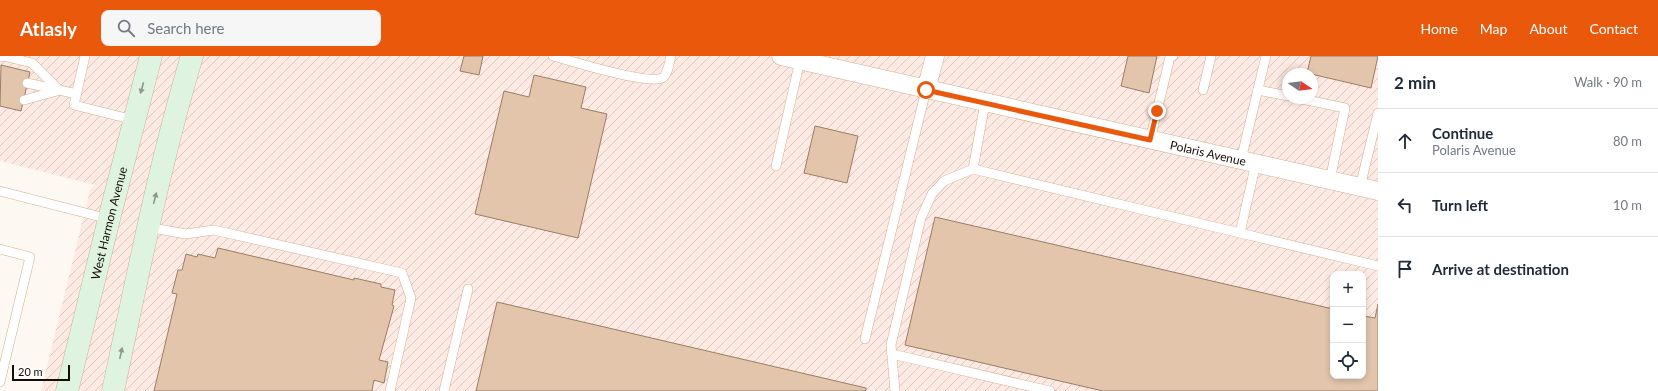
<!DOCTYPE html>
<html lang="en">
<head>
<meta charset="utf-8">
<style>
  body { margin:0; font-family:Lato,sans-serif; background:#f6f6f7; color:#1f2937 }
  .controls { position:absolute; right:12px; bottom:12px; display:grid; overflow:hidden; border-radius:8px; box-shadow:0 2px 6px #0003 }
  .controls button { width:36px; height:36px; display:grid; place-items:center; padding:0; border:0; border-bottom:1px solid #e0e1e3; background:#fff; color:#1f2937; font:20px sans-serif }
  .compass { position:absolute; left:1282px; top:12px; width:36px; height:36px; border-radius:50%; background:#fff; box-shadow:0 2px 6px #0003; rotate:103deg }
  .scale { position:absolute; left:12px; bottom:10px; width:58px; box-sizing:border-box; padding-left:4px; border:2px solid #150c04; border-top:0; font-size:11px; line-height:14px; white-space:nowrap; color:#150c04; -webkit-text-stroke:3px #fff; paint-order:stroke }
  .stop { position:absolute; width:12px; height:12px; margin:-9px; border:3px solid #ea580c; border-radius:50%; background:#fff }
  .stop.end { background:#ea580c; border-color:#fff; box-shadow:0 1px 4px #0008 }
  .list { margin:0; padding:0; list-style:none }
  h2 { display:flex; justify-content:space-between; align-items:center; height:52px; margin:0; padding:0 16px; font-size:17px }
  h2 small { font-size:13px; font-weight:400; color:#747a83 }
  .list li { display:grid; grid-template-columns:26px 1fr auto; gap:12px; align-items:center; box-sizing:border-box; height:64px; padding:0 16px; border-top:1px solid #e0e1e3 }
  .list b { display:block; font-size:15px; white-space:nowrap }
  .list p { margin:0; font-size:13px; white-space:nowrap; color:#747a83 }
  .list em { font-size:13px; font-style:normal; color:#747a83 }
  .icon { flex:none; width:22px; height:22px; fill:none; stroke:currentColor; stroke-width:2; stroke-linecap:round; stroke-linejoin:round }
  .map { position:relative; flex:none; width:1378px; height:335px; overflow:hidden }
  header { display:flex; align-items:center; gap:24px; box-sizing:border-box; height:56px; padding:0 20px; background:#ea580c; color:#fff }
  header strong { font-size:19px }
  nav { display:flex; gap:22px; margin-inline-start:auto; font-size:14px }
  .search { width:280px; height:36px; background:#f6f6f7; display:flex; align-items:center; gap:10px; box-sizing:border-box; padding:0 14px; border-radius:8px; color:#747a83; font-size:15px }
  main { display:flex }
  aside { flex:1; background:#fff }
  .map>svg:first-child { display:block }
  .industrial { fill:url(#industrial-furrows); fill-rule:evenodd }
  .building { fill:#e3c5ac; stroke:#997d66 }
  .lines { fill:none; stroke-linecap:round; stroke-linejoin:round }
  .lane-casing { stroke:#ccb296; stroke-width:10 }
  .street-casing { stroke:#ccb296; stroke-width:19 }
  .secondary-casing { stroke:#ccb296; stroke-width:23 }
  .lane { stroke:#fff; stroke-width:9 }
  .street { stroke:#fff; stroke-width:18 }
  .secondary { stroke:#def4e1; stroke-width:22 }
  .oneway { fill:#8e9789 }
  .route { stroke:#ea580c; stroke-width:5 }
  .labels { text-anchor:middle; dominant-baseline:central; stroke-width:3; stroke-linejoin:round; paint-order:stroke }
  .street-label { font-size:12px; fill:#150c04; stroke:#fff }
</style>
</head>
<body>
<header>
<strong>Atlasly</strong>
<div class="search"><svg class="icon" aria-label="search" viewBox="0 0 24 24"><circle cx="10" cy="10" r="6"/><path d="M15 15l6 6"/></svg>Search here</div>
<nav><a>Home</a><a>Map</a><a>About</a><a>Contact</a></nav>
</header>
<main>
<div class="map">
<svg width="1378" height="335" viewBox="0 0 1378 335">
  <defs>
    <pattern id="industrial-furrows" width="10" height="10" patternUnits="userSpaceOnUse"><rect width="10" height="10" fill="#feeae2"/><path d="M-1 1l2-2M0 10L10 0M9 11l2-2" fill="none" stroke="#d9c8c0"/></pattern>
  </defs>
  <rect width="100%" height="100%" fill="#fdf8f2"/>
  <path class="industrial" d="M0 0H1378V335H41L90 134 95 129 0 105ZM1288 18H1312V42H1288ZM1333 218H1363V320H1333Z"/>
  <g class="building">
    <polygon points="464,0 483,0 479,19 460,15"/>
    <polygon points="1128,0 1157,0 1149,37 1121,30"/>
    <polygon points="1311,0 1378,0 1371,32 1307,17"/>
    <polygon points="1,9 30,16 21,55 0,50"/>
    <polygon points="534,19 586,31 581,52 607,58 578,182 475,158 504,35 529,41"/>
    <polygon points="815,70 858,80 847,127 804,117"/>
    <polygon points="935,161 1333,253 1333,320 1363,320 1363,260 1375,262 1378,248 1378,335 1103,335 905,289"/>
    <polygon points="218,192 354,224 354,222 381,228 381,231 395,234 392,249 394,250 379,304 388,306 384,327 374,324 372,335 154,335 177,238 172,237 178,214 182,214 186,198 197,201 198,198 215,202"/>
    <polygon points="497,246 866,332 866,335 476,335"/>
  </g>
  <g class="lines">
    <defs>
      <g id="lane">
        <polyline points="85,0 74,49 134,64"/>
        <path d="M553 0C571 5 648 29 662 22 668 19 669 7 671 0"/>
        <polyline points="0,1 3,0 32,7 59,34"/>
        <polyline points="27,27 77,38"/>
        <polyline points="1203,34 1211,0"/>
        <polyline points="1258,34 1288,40"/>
        <polyline points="1297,42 1345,52 1330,124"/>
        <polyline points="24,44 57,35"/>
        <polyline points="985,47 973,113 1240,177 1256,107"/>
        <polyline points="1150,84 1170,1 1173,0"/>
        <polyline points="1241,104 1266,0"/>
        <polyline points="776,110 800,4"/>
        <polyline points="1360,131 1378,57"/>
        <polyline points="0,135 109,163"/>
        <polyline points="147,171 186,178 214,174 402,217 411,242 390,335"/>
        <polyline points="1240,177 1378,210"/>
        <polyline points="0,193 30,201 0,326"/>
        <polyline points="865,283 926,34"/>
        <polyline points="892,298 1050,335"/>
        <polyline points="444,335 468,233"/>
        <polyline points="895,335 891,289 921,162 932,138 944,125 973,113"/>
      </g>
      <g id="street">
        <path id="s1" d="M781 0 1378 135"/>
        <polyline points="926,34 935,0"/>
      </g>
      <g id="secondary">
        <path id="s2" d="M67 335 109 163 151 0"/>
        <path d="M113 335C137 223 159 110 192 0"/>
      </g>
    </defs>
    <use href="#lane" class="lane-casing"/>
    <use href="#street" class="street-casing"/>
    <use href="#secondary" class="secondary-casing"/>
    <use href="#lane" class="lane"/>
    <use href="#street" class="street"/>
    <use href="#secondary" class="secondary"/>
  </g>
  <defs><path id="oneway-solid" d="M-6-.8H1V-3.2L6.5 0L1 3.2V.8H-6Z"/></defs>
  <g class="oneway">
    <use href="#oneway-solid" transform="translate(142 32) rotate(105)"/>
    <use href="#oneway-solid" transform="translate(155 142) rotate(-76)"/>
    <use href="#oneway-solid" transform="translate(121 297) rotate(-78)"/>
  </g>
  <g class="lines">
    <polyline class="route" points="926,34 1150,84 1157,55"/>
  </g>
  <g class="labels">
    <g class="street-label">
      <text stroke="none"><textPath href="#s1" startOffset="438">Polaris Avenue</textPath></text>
      <text stroke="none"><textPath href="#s2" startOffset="173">West Harmon Avenue</textPath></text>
    </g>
  </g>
</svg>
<div class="controls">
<button>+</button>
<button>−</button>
<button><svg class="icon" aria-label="locate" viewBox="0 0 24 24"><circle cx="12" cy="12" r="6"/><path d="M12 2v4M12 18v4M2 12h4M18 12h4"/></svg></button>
</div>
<svg class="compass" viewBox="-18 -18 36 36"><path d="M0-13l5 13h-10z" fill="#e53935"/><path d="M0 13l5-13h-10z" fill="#747a83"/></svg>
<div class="scale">20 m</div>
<div class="stop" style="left:926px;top:34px"></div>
<div class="stop end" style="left:1157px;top:55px"></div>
</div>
<aside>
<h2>2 min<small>Walk · 90 m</small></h2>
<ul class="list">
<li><svg class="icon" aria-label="ahead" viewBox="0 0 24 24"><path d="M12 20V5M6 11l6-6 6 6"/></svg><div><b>Continue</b><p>Polaris Avenue</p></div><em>80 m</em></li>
<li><svg class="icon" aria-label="left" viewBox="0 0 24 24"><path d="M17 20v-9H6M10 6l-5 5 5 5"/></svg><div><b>Turn left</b></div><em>10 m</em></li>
<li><svg class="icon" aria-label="arrive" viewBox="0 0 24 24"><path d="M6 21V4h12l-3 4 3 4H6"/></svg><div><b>Arrive at destination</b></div></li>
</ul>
</aside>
</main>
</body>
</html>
